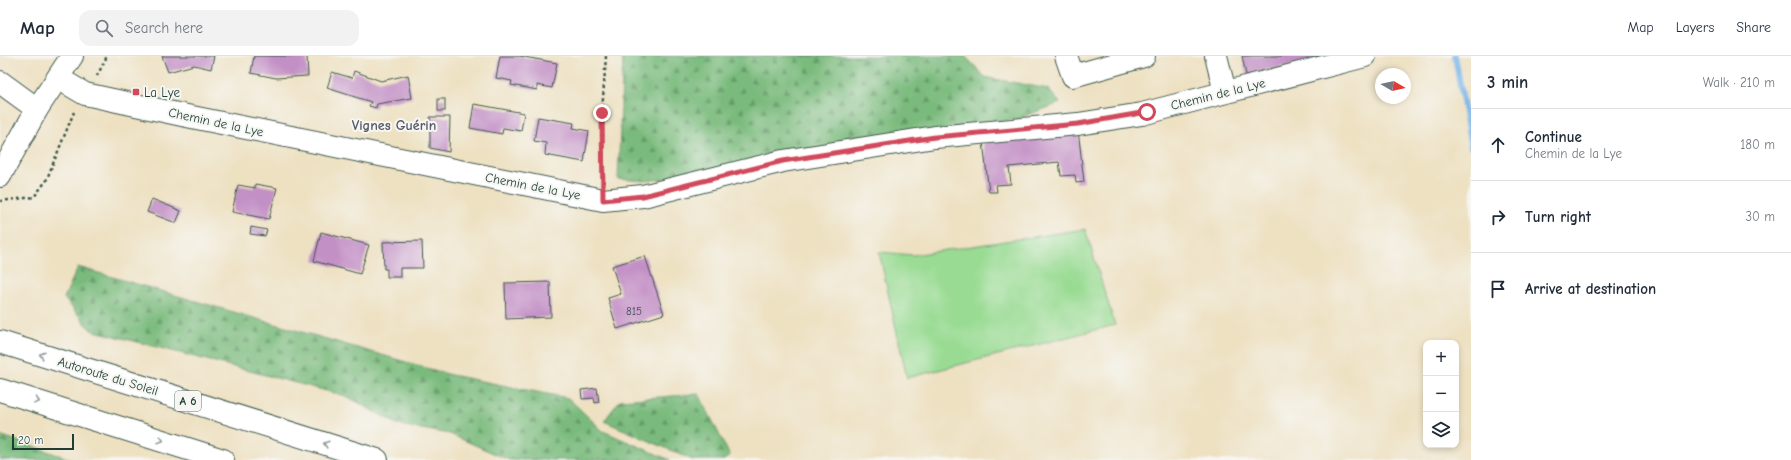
<!DOCTYPE html>
<html lang="en">
<head>
<meta charset="utf-8">
<style>
  body { margin:0; font-family:"Comic Neue",sans-serif; background:#f2f2f3; color:#1f2937 }
  .controls { position:absolute; right:12px; bottom:12px; display:grid; overflow:hidden; border-radius:8px; box-shadow:0 2px 6px #0003 }
  .controls button { width:36px; height:36px; display:grid; place-items:center; padding:0; border:0; border-bottom:1px solid #e0e1e3; background:#fff; color:#1f2937; font:20px sans-serif }
  .compass { position:absolute; left:1375px; top:12px; width:36px; height:36px; border-radius:50%; background:#fff; box-shadow:0 2px 6px #0003; rotate:99deg }
  .scale { position:absolute; left:12px; bottom:10px; width:62px; box-sizing:border-box; padding-left:4px; border:2px solid #1f3d34; border-top:0; font-size:11px; line-height:14px; white-space:nowrap; color:#1f3d34; -webkit-text-stroke:3px #f6f6f2; paint-order:stroke }
  .stop { position:absolute; width:12px; height:12px; margin:-9px; border:3px solid #d1495b; border-radius:50%; background:#fff }
  .stop.end { background:#d1495b; border-color:#fff; box-shadow:0 1px 4px #0008 }
  .list { margin:0; padding:0; list-style:none }
  h2 { display:flex; justify-content:space-between; align-items:center; height:52px; margin:0; padding:0 16px; font-size:17px }
  h2 small { font-size:13px; font-weight:400; color:#747a83 }
  .list li { display:grid; grid-template-columns:26px 1fr auto; gap:12px; align-items:center; box-sizing:border-box; height:72px; padding:0 16px; border-top:1px solid #e0e1e3 }
  .list b { display:block; font-size:15px; white-space:nowrap }
  .list p { margin:0; font-size:13px; white-space:nowrap; color:#747a83 }
  .list em { font-size:13px; font-style:normal; color:#747a83 }
  .icon { flex:none; width:22px; height:22px; fill:none; stroke:currentColor; stroke-width:2; stroke-linecap:round; stroke-linejoin:round }
  .map { position:relative; flex:none; width:1471px; height:404px; overflow:hidden }
  header { display:flex; align-items:center; gap:24px; box-sizing:border-box; height:56px; padding:0 20px; background:#fff; border-bottom:1px solid #e0e1e3 }
  header strong { font-size:19px }
  nav { display:flex; gap:22px; margin-inline-start:auto; font-size:14px }
  .search { width:280px; height:36px; background:#f2f2f3; display:flex; align-items:center; gap:10px; box-sizing:border-box; padding:0 14px; border-radius:12px; color:#747a83; font-size:15px }
  main { display:flex }
  aside { flex:1; background:#fff }
  .map>svg:first-child { display:block }
  .grass { fill:#99db93; stroke:#5c8c64 }
  .forest { fill:url(#forest-firs); stroke:#4c7c58 }
  .lines { fill:none; stroke-linecap:round; stroke-linejoin:round }
  .stream { stroke:#77b5ea; stroke-width:6 }
  .building { fill:#c390c6 }
  .minor-casing { stroke:#3e5649; stroke-width:24 }
  .highway-casing { stroke:#3e5649; stroke-width:24 }
  .path { stroke:#3e5649; stroke-width:2.5; stroke-dasharray:3 3; stroke-linecap:butt }
  .minor { stroke:#fff; stroke-width:22 }
  .highway { stroke:#fff; stroke-width:22 }
  .oneway { stroke:#8f9e9a }
  .route { stroke:#d1495b; stroke-width:5 }
  .poi-dot { fill:#d1495b; stroke:#f6f6f2; stroke-width:1.5 }
  .labels { text-anchor:middle; dominant-baseline:central; stroke-width:4; stroke-linejoin:round; paint-order:stroke }
  .number-label { font-size:11px; fill:#485258 }
  .shield { fill:#f6f6f2; stroke:#60746d; stroke-width:1 }
  .shield-label { font-size:12px; font-weight:bold; fill:#1f3d34 }
  .poi-label { font-size:13px; fill:#1f3d34; stroke:#f6f6f2; text-anchor:start }
  .street-label { font-size:13px; fill:#1f3d34; stroke:#f6f6f2 }
  .neighbourhood-label { font-size:14px; font-weight:bold; fill:#585a67; stroke:#f6f6f2 }
</style>
</head>
<body>
<header>
<strong>Map</strong>
<div class="search"><svg class="icon" aria-label="search" viewBox="0 0 24 24"><circle cx="10" cy="10" r="6"/><path d="M15 15l6 6"/></svg>Search here</div>
<nav><a>Map</a><a>Layers</a><a>Share</a></nav>
</header>
<main>
<div class="map">
<svg width="1471" height="404" viewBox="0 0 1471 404">
  <defs>
    <pattern id="forest-firs" width="22" height="20" patternUnits="userSpaceOnUse"><rect width="22" height="20" fill="#7abb7d"/><path d="M5 1l3.5 6h-7zM16 11l3.5 6h-7z" fill="#639967"/></pattern>
  </defs>
  <rect width="100%" height="100%" fill="#f6f6f2"/>
  <filter id="ink" filterUnits="userSpaceOnUse"><feTurbulence type="fractalNoise" baseFrequency=".025" numOctaves="2"/><feDisplacementMap in="SourceGraphic" scale="8" xChannelSelector="R" yChannelSelector="G"/><feConvolveMatrix kernelMatrix="1 2 1 2 8 2 1 2 1" color-interpolation-filters="sRGB"/></filter>
  <filter id="wash" filterUnits="userSpaceOnUse"><feTurbulence type="fractalNoise" baseFrequency=".012" numOctaves="4" result="noise"/><feDisplacementMap in="SourceGraphic" scale="16" xChannelSelector="R" yChannelSelector="G"/><feGaussianBlur stdDeviation="0.9" result="paint"/><feColorMatrix in="noise" values="0 0 0 0 0 0 0 0 0 0 0 0 0 0 0 0 0 1.4 0 .05"/><feComposite in="paint" operator="in"/></filter>
  <g filter="url(#wash)">
    <rect width="100%" height="100%" fill="#eee1c2"/>
    <polygon class="grass" points="1085,173 1115,269 907,322 879,196 913,199"/>
    <g class="forest">
      <polygon points="623,0 965,0 985,21 1048,33 1060,47 1017,63 688,120 646,125 618,123"/>
      <polygon points="78,211 451,319 568,342 603,375 670,404 509,404 450,378 399,369 346,340 91,274 64,242"/>
      <polygon points="699,338 730,400 724,404 693,404 604,365 620,344"/>
      <polygon points="0,379 73,404 0,404"/>
    </g>
    <g class="lines">
      <polyline class="stream" points="1455,0 1471,91"/>
    </g>
    <g id="blocks">
      <g class="building">
        <polygon points="162,0 214,0 211,13 194,9 168,16"/>
        <polygon points="254,0 307,0 308,20 276,22 251,17"/>
        <polygon points="500,0 519,0 557,7 552,32 537,29 537,34 511,29 512,25 496,22"/>
        <polygon points="1242,0 1324,0 1324,1 1246,19"/>
        <polygon points="354,15 381,25 408,19 412,42 377,48 376,52 369,50 371,46 327,32 332,16 352,22"/>
        <rect x="438" y="43" width="7" height="12"/>
        <polygon points="474,48 524,57 521,75 503,72 502,78 470,72"/>
        <polygon points="430,61 450,61 449,96 430,92"/>
        <polygon points="538,61 574,67 573,72 589,75 584,106 545,99 546,87 534,85"/>
        <polygon points="1078,73 1084,126 1076,127 1075,119 1061,120 1059,106 1009,111 1011,128 996,129 997,136 989,136 983,86"/>
        <polygon points="255,128 277,132 269,163 232,156 238,129 255,132"/>
        <polygon points="152,143 181,155 176,167 147,156"/>
        <polygon points="251,171 267,174 265,180 250,178"/>
        <polygon points="321,176 369,189 360,218 314,205"/>
        <polygon points="422,185 423,212 400,212 400,221 387,221 387,213 384,213 383,186"/>
        <polygon points="645,200 664,258 617,273 608,242 621,238 612,210"/>
        <polygon points="550,226 551,261 506,263 505,227"/>
        <polygon points="597,332 599,346 595,347 594,342 582,343 581,334"/>
      </g>
    </g>
  </g>
  <g filter="url(#ink)">
    <use href="#blocks" fill-opacity="0" stroke="#3e5649" stroke-width="1"/>
    <g class="lines">
      <defs>
        <g id="minor">
          <polyline points="1066,0 1073,20 1144,0"/>
          <polyline points="1216,0 1225,36"/>
          <polyline points="58,22 85,38 182,59 603,144 643,140 783,105 935,81 1078,68 1142,58 1365,0"/>
          <polyline points="0,26 37,53"/>
          <polyline points="0,120 37,53 72,0"/>
        </g>
        <g id="highway">
          <polyline points="0,286 377,404"/>
          <polyline points="0,334 223,404"/>
        </g>
      </defs>
      <use href="#minor" class="minor-casing"/>
      <use href="#highway" class="highway-casing"/>
      <g class="path">
        <polyline points="97,20 107,0"/>
        <polyline points="603,123 602,57 606,0"/>
        <polyline points="0,145 34,141 46,125 74,56"/>
      </g>
      <use href="#minor" class="minor"/>
      <use href="#highway" class="highway"/>
    </g>
    <defs><path id="oneway-chevron" d="M-2-3.5L2.5 0L-2 3.5" fill="none" stroke-width="1.6" stroke-linecap="round" stroke-linejoin="round"/></defs>
    <g class="oneway">
      <use href="#oneway-chevron" transform="translate(42 299) rotate(-162)"/>
      <use href="#oneway-chevron" transform="translate(37 345) rotate(18)"/>
      <use href="#oneway-chevron" transform="translate(161 384) rotate(18)"/>
      <use href="#oneway-chevron" transform="translate(326 388) rotate(-163)"/>
    </g>
  </g>
  <g class="lines" filter="url(#ink)">
    <polyline class="route" points="602,57 603,144 643,140 783,105 935,81 1078,68 1147,56"/>
  </g>
  <rect class="poi-dot" x="132" y="32" width="8" height="8" rx="2"/>
  <g class="labels">
    <g class="number-label">
      <text x="634" y="255">815</text>
    </g>
    <rect class="shield" x="175" y="335" width="26" height="20" rx="3"/>
    <g class="shield-label">
      <text x="188" y="345">A 6</text>
    </g>
    <g class="poi-label">
      <text x="144" y="36">La Lye</text>
    </g>
    <g class="street-label">
      <text transform="translate(1218 38) rotate(-14)">Chemin de la Lye</text>
      <text transform="translate(216 66) rotate(12)">Chemin de la Lye</text>
      <text transform="translate(533 130) rotate(11)">Chemin de la Lye</text>
      <text transform="translate(108 320) rotate(17)">Autoroute du Soleil</text>
    </g>
    <g class="neighbourhood-label">
      <text x="394" y="69">Vignes Guérin</text>
    </g>
  </g>
</svg>
<div class="controls">
<button>+</button>
<button>−</button>
<button><svg class="icon" aria-label="layers" viewBox="0 0 24 24"><path d="M12 4l9 5-9 5-9-5zM3 14l9 5 9-5"/></svg></button>
</div>
<svg class="compass" viewBox="-18 -18 36 36"><path d="M0-13l5 13h-10z" fill="#e53935"/><path d="M0 13l5-13h-10z" fill="#747a83"/></svg>
<div class="scale">20 m</div>
<div class="stop" style="left:1147px;top:56px"></div>
<div class="stop end" style="left:602px;top:57px"></div>
</div>
<aside>
<h2>3 min<small>Walk · 210 m</small></h2>
<ul class="list">
<li><svg class="icon" aria-label="ahead" viewBox="0 0 24 24"><path d="M12 20V5M6 11l6-6 6 6"/></svg><div><b>Continue</b><p>Chemin de la Lye</p></div><em>180 m</em></li>
<li><svg class="icon" aria-label="right" viewBox="0 0 24 24"><path d="M7 20v-9h11M14 6l5 5-5 5"/></svg><div><b>Turn right</b></div><em>30 m</em></li>
<li><svg class="icon" aria-label="arrive" viewBox="0 0 24 24"><path d="M6 21V4h12l-3 4 3 4H6"/></svg><div><b>Arrive at destination</b></div></li>
</ul>
</aside>
</main>
</body>
</html>
